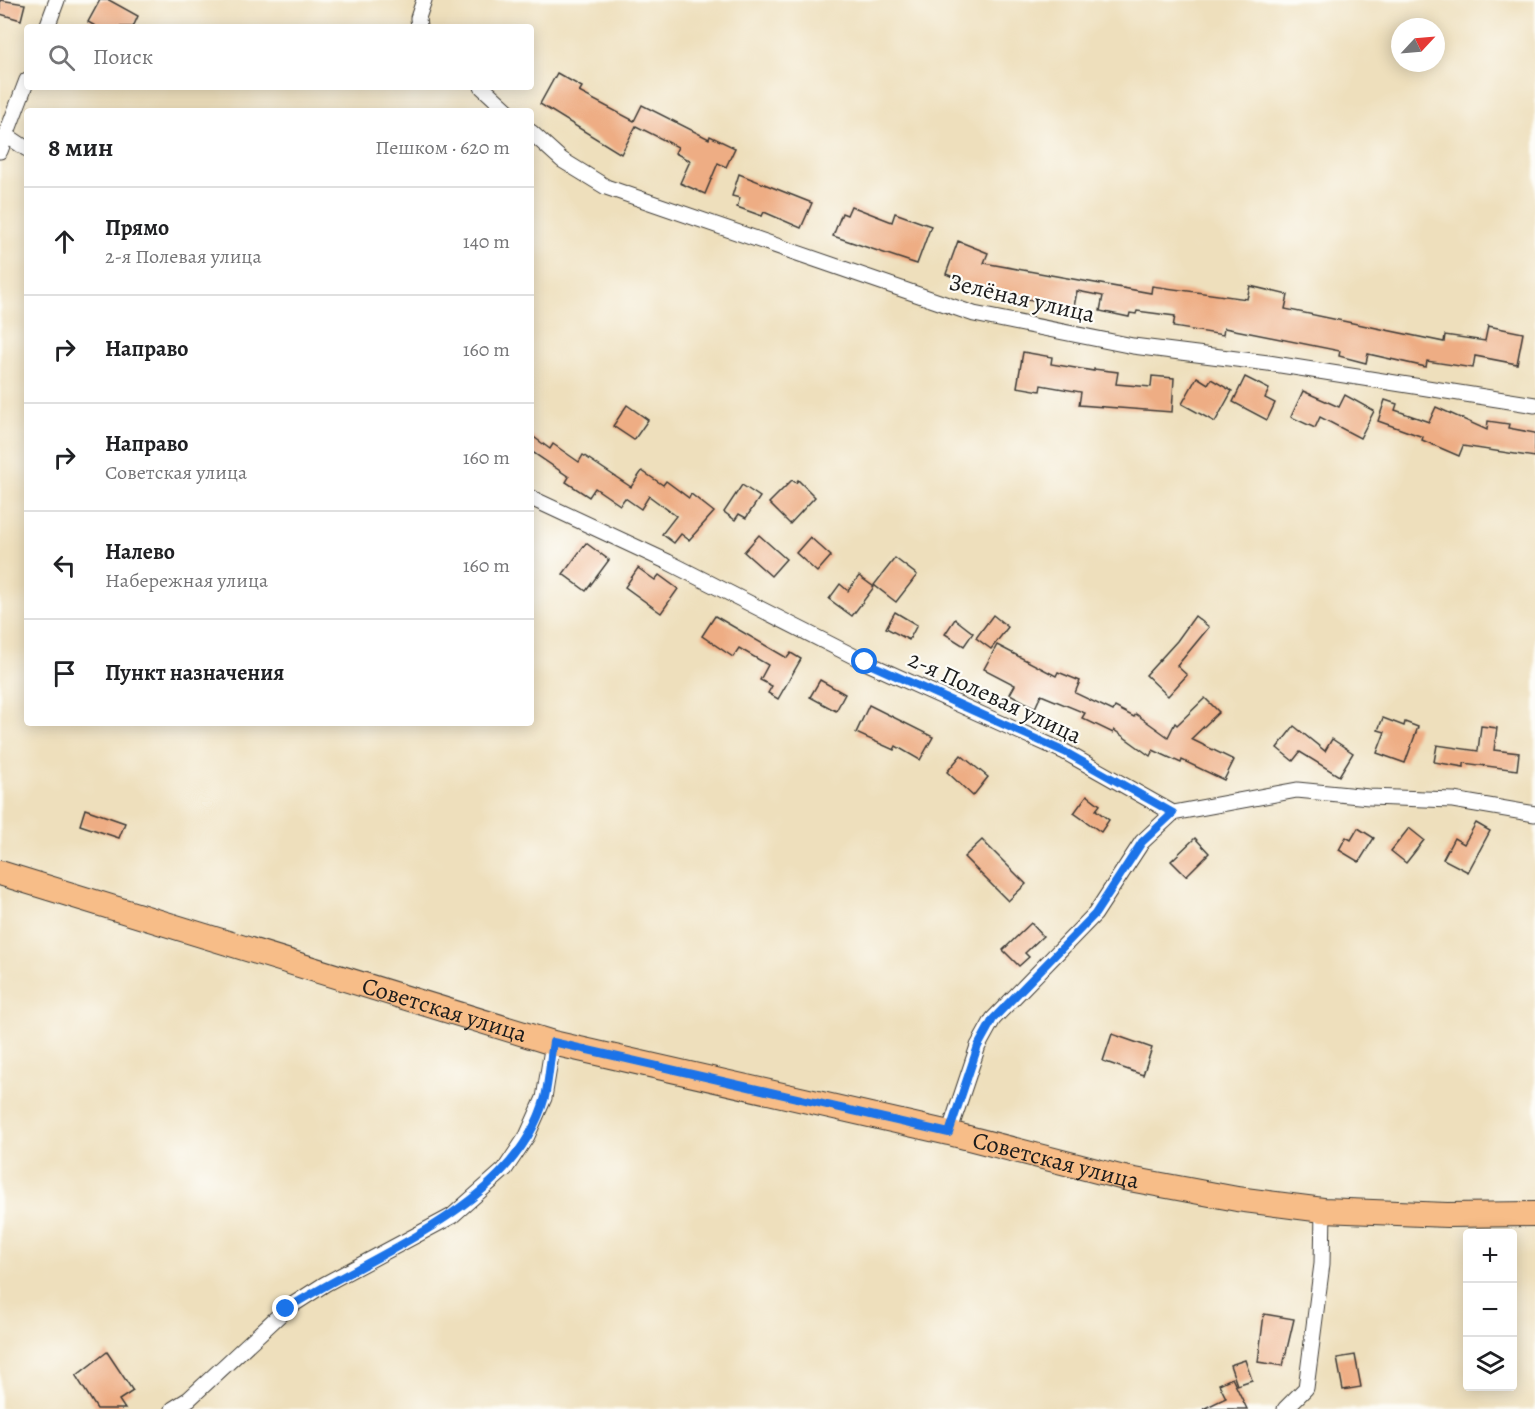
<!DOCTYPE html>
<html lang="ru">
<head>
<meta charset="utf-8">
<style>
  body { margin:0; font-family:Alegreya,serif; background:#f6f6f6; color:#202124 }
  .controls { position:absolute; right:18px; bottom:18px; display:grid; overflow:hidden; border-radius:6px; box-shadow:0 3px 15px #0003 }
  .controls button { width:54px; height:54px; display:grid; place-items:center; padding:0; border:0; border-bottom:2px solid #e0e0e0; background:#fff; color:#202124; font:30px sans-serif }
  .compass { position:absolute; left:1391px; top:18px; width:54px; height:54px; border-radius:50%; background:#fff; box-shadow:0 3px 15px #0003; rotate:64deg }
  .stop { position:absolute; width:18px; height:18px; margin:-14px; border:4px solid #1a73e8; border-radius:50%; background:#fff }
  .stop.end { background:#1a73e8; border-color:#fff; box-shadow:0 2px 6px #0008 }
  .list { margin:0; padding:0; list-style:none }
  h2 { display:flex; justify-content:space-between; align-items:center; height:78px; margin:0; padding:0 24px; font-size:26px }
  h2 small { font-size:20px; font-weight:400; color:#757577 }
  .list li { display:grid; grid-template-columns:39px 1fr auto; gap:18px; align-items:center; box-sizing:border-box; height:108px; padding:0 24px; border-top:2px solid #e0e0e0 }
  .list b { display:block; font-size:22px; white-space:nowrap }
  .list p { margin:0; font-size:20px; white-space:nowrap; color:#757577 }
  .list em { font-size:20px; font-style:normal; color:#757577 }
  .icon { flex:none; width:33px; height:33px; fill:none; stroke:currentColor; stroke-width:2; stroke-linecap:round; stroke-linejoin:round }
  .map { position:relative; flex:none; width:1535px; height:1409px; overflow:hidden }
  .search { position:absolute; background:#fff; box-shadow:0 3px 15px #0003; left:24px; top:24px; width:510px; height:66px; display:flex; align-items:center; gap:15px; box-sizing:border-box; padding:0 21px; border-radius:6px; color:#757577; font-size:22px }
  .panel { position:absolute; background:#fff; box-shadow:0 3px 15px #0003; left:24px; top:108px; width:510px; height:618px; border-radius:6px }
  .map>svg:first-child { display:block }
  .building { fill:#eead84 }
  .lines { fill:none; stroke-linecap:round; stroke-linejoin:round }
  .street-casing { stroke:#3c3934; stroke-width:17 }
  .primary-casing { stroke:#3c3934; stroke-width:26 }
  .street { stroke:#fff; stroke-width:15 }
  .primary { stroke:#f7bd88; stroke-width:24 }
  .route { stroke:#1a73e8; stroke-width:8 }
  .labels { text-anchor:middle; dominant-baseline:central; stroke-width:4.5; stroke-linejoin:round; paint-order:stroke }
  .street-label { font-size:24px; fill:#1c1c1c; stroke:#fdfcf7 }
</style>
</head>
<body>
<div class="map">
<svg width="1535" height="1409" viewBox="0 0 1535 1409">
  <rect width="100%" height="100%" fill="#fdfcf7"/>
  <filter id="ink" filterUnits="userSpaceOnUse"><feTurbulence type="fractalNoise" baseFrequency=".0167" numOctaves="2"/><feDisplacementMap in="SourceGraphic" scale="12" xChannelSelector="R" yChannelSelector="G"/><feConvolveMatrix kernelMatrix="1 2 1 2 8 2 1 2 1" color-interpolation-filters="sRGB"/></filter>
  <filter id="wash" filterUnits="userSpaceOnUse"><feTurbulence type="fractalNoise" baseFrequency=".008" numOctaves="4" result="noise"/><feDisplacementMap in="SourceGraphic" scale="24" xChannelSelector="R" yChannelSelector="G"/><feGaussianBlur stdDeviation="1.35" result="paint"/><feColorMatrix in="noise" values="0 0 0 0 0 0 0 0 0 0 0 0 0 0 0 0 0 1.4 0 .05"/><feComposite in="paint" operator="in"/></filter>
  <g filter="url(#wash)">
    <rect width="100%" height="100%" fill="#eedfbc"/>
    <g id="blocks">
      <g class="building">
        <polygon points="0,0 25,4 21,20 0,14"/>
        <polygon points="100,0 109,0 138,16 133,27 97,27 88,22"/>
        <polygon points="557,73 582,87 579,92 634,121 642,105 709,139 710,136 735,148 726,167 718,163 705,194 680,183 690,161 675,153 678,147 636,126 621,154 540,104"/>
        <polygon points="739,174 812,203 801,228 764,212 762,216 737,207 740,198 732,196"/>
        <polygon points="851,206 892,222 895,213 931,226 917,264 833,236 842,213 847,215"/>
        <polygon points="958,241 988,253 984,263 1151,293 1152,286 1247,299 1250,286 1288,295 1285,309 1444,342 1445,335 1485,341 1488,326 1523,333 1517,364 1475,356 1473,368 1427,361 1426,367 1368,354 1366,363 1339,356 1340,351 1240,331 1224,328 1223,335 1173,327 1175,316 1137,311 1136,314 1130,313 1129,317 1100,311 1103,296 1077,291 1074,307 992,293 946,274"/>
        <polygon points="1023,352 1052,357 1051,364 1094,371 1094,369 1118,372 1116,384 1151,387 1152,376 1174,378 1172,412 1079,405 1081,392 1041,385 1040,391 1017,387"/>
        <polygon points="1197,377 1208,384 1211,379 1232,391 1215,422 1182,404"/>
        <polygon points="1245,377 1269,389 1265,398 1275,403 1267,420 1233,402"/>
        <polygon points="1303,391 1339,407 1345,395 1374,411 1360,438 1320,417 1315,428 1291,417"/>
        <polygon points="1385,400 1397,404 1395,410 1429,422 1436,407 1487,430 1488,421 1509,424 1508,428 1535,433 1535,457 1463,446 1459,456 1422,440 1423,437 1378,421"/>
        <polygon points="627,405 648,420 634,440 613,426"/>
        <polygon points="531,435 550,449 553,444 579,462 583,455 631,487 642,471 663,485 666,481 689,498 691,494 714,512 689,540 681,534 674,543 662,534 676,516 649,496 641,509 625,498 620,505 595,488 589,497 566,482 569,477 531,451"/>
        <polygon points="792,480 796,483 798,480 815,497 790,524 769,503"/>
        <polygon points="742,485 760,497 746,518 739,514 735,520 724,512"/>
        <polygon points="759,535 786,559 771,576 744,552"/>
        <polygon points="810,537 831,556 817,572 796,553"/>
        <polygon points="586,543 609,560 586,591 563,574"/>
        <polygon points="895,558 917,575 896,602 874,585"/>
        <polygon points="638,568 655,580 659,575 678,589 661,613 625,587"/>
        <polygon points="859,576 874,587 852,616 829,599 840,584 848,591"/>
        <polygon points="895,612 917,625 909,640 886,628"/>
        <polygon points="993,615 1008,627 991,649 976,638"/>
        <polygon points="715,616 787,658 791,653 801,659 778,699 768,693 772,686 760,680 768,665 739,648 733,657 702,636"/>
        <polygon points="1195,616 1209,627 1177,666 1187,675 1168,696 1146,675 1177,641"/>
        <polygon points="955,619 973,633 964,646 945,634"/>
        <polygon points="997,645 1056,676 1058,672 1080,681 1075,693 1113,711 1115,707 1134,717 1136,714 1168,737 1175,723 1177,725 1205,698 1219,712 1191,739 1234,760 1224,780 1182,760 1181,763 1153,750 1150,756 1114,730 1113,733 1082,718 1085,713 1041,695 1035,708 1010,694 1015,685 984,669"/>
        <polygon points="820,680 845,694 836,711 810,697"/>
        <polygon points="869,705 933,737 920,760 896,746 894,750 856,733"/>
        <polygon points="1383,718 1404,726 1405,722 1418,727 1405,763 1377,753 1385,732 1378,730"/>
        <polygon points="1294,726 1325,751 1332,739 1353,753 1339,776 1300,752 1293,761 1277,748"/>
        <polygon points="1481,726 1497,728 1494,750 1519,753 1517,770 1464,763 1464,767 1434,762 1437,745 1478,751"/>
        <polygon points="961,755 988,777 973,796 947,772"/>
        <polygon points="1087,795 1100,805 1096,810 1109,820 1101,832 1074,813"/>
        <polygon points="85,809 125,823 119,838 80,825"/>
        <polygon points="1476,823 1490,831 1468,872 1443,859 1454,838 1464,844"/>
        <polygon points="1358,828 1374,838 1359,862 1339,850 1346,837 1351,840"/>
        <polygon points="1409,828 1424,840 1406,863 1391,851"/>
        <polygon points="1195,838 1209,853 1186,876 1171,861"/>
        <polygon points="982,840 1026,884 1008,901 964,857"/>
        <polygon points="1031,923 1043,936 1025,953 1029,957 1019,966 1003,950"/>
        <polygon points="1112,1034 1152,1048 1143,1075 1103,1061"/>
        <polygon points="1264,1314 1294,1319 1283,1366 1258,1362"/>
        <polygon points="107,1352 133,1391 119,1400 125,1409 97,1409 76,1376"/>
        <polygon points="1355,1355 1361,1387 1343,1390 1337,1358"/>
        <polygon points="1245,1360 1252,1380 1237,1385 1230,1365"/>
        <polygon points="1232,1378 1247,1409 1203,1409 1226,1398 1219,1384"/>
      </g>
    </g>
  </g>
  <g filter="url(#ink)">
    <use href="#blocks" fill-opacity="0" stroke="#3c3934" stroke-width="1.5"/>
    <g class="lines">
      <defs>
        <g id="street">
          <polyline points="47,27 57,0"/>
          <polyline points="419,27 418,18 424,0"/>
          <polyline points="482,87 508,111"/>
          <polyline points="531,132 562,160 606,187 974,314 1133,346 1268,363 1535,405"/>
          <polyline points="6,135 27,149"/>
          <polyline points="0,151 27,80"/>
          <polyline points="531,498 668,562 865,662 1065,752 1173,813 1297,790 1369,797 1453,800 1535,814"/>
          <polyline points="949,1133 978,1046 993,1019 1095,914 1142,842 1173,813"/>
          <polyline points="173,1409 189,1399 286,1309 325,1284 452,1216 505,1169 527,1136 544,1098 553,1043"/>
          <polyline points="1285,1409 1306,1388 1322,1264 1323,1210"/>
        </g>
        <g id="primary">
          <path id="s1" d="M0 873 553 1043 949 1133 1124 1178 1237 1199 1323 1210 1447 1215 1535 1214"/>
        </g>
      </defs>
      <use href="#street" class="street-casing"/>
      <use href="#primary" class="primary-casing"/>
      <use href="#street" class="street"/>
      <use href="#primary" class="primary"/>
    </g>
  </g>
  <g class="lines" filter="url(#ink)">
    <path class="route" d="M286 1309C373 1253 515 1207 545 1097 549 1079 550 1060 553 1042L949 1133 978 1046 993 1019 1095 914 1142 842 1173 813 1065 752 865 662"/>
  </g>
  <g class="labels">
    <g class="street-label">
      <text transform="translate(1022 298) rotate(13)">Зелёная улица</text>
      <text transform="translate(995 697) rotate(25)">2-я Полевая улица</text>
      <text stroke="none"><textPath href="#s1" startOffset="465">Советская улица</textPath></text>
      <text stroke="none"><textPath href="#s1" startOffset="1095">Советская улица</textPath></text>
    </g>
  </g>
</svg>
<div class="controls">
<button>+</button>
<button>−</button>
<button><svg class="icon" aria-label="layers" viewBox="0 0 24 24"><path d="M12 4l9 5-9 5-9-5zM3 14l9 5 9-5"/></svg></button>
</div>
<svg class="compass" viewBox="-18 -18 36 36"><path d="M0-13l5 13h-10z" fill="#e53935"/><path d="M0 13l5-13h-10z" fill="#757577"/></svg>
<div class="stop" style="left:865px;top:662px"></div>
<div class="stop end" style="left:286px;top:1309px"></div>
<div class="search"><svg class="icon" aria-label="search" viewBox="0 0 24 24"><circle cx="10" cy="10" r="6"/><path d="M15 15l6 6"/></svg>Поиск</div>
<section class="panel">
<h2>8 мин<small>Пешком · 620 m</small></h2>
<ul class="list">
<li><svg class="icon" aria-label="ahead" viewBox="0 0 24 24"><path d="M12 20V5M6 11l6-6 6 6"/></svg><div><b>Прямо</b><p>2-я Полевая улица</p></div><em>140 m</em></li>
<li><svg class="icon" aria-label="right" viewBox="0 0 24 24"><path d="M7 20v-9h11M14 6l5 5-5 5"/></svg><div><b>Направо</b></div><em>160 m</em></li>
<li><svg class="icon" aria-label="right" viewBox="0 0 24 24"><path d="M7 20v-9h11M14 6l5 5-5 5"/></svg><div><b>Направо</b><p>Советская улица</p></div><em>160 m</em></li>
<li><svg class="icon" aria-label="left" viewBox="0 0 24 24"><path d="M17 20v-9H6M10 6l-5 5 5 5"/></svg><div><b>Налево</b><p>Набережная улица</p></div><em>160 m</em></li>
<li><svg class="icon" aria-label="arrive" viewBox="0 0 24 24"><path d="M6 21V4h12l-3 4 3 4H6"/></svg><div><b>Пункт назначения</b></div></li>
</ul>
</section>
</div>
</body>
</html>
